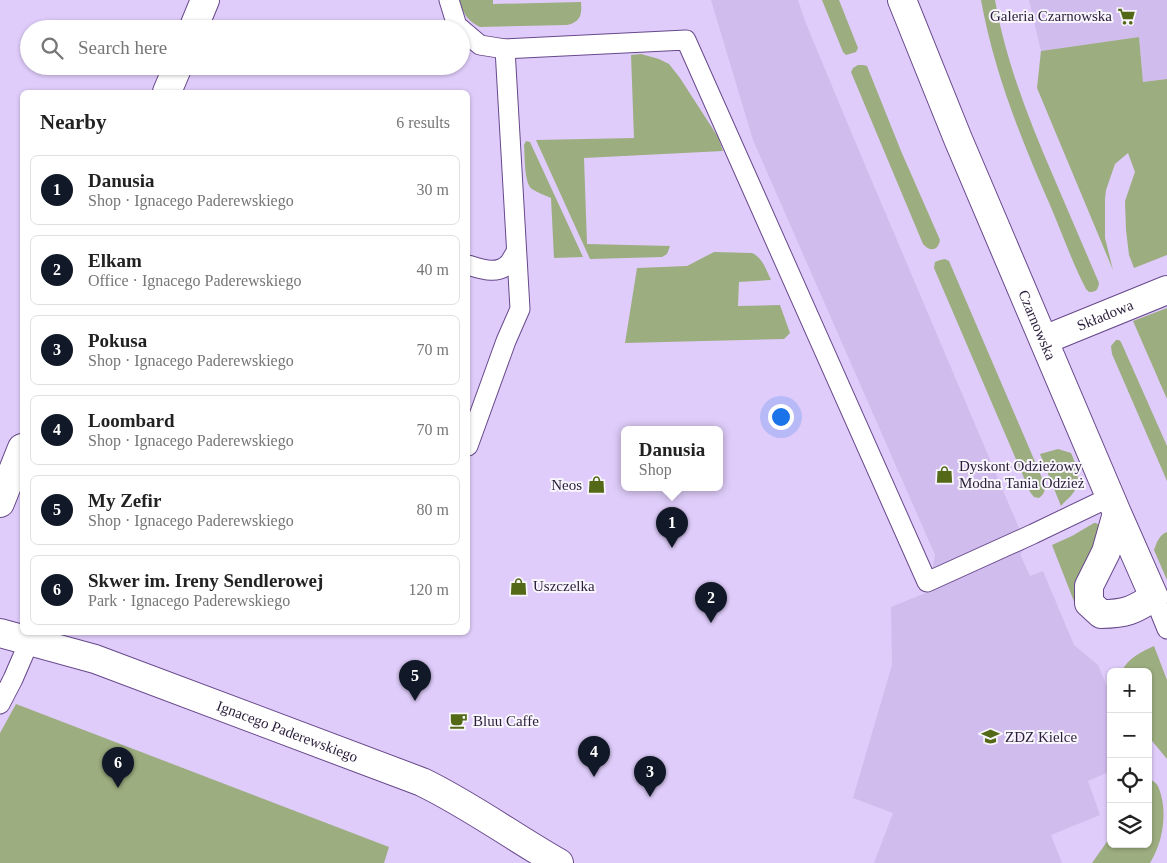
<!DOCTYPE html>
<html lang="en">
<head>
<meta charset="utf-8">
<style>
  body { margin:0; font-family:Georgia,serif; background:#f6f6f6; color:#222 }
  .controls { position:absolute; right:15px; bottom:15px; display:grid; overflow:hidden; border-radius:8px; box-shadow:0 1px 4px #0004 }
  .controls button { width:45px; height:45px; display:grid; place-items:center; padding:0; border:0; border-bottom:1px solid #e0e0e0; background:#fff; color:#222; font:25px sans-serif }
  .you { position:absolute; left:780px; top:416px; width:18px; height:18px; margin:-12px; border:4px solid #fff; border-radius:50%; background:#1a73e8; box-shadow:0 0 0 8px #1a73e833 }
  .badge { display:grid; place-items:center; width:32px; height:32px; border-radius:50%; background:#111827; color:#fff; font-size:16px; font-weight:700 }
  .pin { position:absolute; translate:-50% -41px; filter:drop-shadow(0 1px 2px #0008) }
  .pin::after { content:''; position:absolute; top:26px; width:18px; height:15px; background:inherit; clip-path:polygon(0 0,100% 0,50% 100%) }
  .popup { position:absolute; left:621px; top:426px; width:102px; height:65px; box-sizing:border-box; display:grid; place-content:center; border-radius:8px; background:#fff; filter:drop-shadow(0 1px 4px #0005); font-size:16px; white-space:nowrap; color:#767676 }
  .popup b { font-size:19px; color:#222 }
  .popup::after { content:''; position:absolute; left:50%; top:100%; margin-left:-10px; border:10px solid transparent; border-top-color:#fff }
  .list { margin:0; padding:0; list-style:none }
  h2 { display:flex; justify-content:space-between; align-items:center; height:65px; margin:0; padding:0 20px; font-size:21px }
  h2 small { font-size:16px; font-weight:400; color:#767676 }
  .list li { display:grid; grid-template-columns:32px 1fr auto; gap:15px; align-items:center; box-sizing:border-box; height:70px; margin:0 10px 10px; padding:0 10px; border:1px solid #e0e0e0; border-radius:8px }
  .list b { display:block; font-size:19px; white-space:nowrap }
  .list p { margin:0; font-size:16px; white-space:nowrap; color:#767676 }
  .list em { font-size:16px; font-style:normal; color:#767676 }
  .icon { flex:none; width:28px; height:28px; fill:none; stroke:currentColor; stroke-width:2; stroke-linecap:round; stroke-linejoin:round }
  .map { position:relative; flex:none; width:1167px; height:863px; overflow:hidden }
  .search { position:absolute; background:#fff; box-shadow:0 1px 4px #0004; left:20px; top:20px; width:450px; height:55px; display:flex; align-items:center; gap:12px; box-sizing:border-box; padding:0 18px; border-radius:28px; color:#767676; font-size:19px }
  .panel { position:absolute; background:#fff; box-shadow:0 1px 4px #0004; left:20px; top:90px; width:450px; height:545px; border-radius:8px }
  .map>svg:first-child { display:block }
  .built { fill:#d1bcee }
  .green { fill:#9cad7f }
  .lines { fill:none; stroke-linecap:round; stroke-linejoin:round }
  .lane-casing { stroke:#67488b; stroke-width:21 }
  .street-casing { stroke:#67488b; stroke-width:30 }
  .lane { stroke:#fff; stroke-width:19 }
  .street { stroke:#fff; stroke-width:28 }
  .labels { text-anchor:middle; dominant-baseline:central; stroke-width:4; stroke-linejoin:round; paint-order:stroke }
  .poi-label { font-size:15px; fill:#2b1e3b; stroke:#f8f5fd; text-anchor:start }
  .street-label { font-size:15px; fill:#2b1e3b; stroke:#f8f5fd }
</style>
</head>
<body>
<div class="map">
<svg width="1167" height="863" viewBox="0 0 1167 863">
  <rect width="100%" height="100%" fill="#dfccfa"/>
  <g class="built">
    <polygon points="711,0 798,0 805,21 849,127 1027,547 1020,554 1030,576 1043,571 1074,645 1098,665 1111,696 1111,771 1088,781 1100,815 1051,835 1062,863 874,863 893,813 853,798 892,665 891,607 928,592 935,555 753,140"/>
    <polygon points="1029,0 1167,0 1167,79 1143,82 1139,37 1041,51"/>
  </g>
  <g class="green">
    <path d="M459 0H493V4L581 2C582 14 581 22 567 25L480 27C467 20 464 15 459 0Z"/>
    <polygon points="822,0 839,0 858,48 856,52 846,55 843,52"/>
    <path d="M981 0H995C1006 62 1029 120 1054 178 1069 213 1084 248 1099 283 1098 290 1096 292 1089 292L1086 289C1072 262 1062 233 1050 205 1021 139 994 72 981 0Z"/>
    <polygon points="1139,37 1143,82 1167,79 1167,255 1134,268 1129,255 1126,230 1125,201 1135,172 1128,153 1115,164 1106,190 1105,199 1105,238 1113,270 1037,88 1041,51"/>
    <polygon points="641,54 659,59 669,64 680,78 718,137 723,151 584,158 587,244 670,246 667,254 662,257 590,259 536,140 634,138 631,55"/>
    <path d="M858 65H863L867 66 901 151 940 240C938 251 930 252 923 244L851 72 853 68Z"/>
    <path d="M526 141 530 142 583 257 554 258 551 198C545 195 538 193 532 189 524 184 525 155 524 145Z"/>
    <path d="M714 252 752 253C763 258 766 270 771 280L739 282 738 306 780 305 790 333 784 339 625 343 637 268 687 266Z"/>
    <path d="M945 259 949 261 1045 485C1045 491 1044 494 1039 498L1034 497 1030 492 934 268 935 262 940 260Z"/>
    <polygon points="1167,308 1167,399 1133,321"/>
    <polygon points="1116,340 1119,340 1121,342 1167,446 1167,481 1112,354 1111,346"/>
    <path d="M1058 449 1071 453C1076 464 1081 478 1075 490 1072 496 1065 501 1061 506L1040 454Z"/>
    <path d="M1094 523H1096L1099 525C1101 553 1076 577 1075 604L1052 545 1072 536Z"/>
    <path d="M1167 532V580L1154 550C1157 542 1159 535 1167 532Z"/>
    <path d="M1154 646 1167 680V759L1148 736V672H1122C1126 659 1143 651 1154 646Z"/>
    <polygon points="16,704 389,847 384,863 0,863 0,733"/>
    <path d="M1151 780C1158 783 1159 788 1161 795 1167 817 1162 844 1150 863H1092L1111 836V844H1148V782Z"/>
  </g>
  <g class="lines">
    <defs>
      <g id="lane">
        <polyline points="449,0 457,26 461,29"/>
        <polyline points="461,29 480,45 505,49 686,40 927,582 1033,534 1110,497"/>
        <path d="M468 265C481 269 499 276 510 262 512 259 514 255 516 252"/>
        <polyline points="468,446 506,341 520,309 505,49"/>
        <polyline points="1154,597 1167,629"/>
        <polyline points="0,704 13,679 29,642"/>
      </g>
      <g id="street">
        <path id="s1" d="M902 0 958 139 1117 513 1154 597C1134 610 1126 614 1101 614L1089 603V586L1106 552 1117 513"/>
        <polyline points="193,29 205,0"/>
        <polyline points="167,92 178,66"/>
        <path id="s2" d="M1044 340 1167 290"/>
        <polyline points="0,503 22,448"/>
        <path id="s3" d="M0 633 95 659 422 782C470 805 513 837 559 863"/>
      </g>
    </defs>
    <use href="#lane" class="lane-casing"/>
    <use href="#street" class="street-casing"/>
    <use href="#lane" class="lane"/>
    <use href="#street" class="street"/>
  </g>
  <defs>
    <symbol id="supermarket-bare" viewBox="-9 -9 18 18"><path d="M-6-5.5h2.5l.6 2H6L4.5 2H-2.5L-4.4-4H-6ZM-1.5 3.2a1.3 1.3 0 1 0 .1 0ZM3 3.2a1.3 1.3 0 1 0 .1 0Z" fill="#536918" stroke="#f8f5fd" stroke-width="2.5" paint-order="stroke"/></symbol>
    <symbol id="shop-bare" viewBox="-9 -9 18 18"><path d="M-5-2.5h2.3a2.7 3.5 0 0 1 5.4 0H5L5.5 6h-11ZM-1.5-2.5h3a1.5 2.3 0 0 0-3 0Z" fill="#536918" stroke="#f8f5fd" stroke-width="2.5" paint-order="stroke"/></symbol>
    <symbol id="cafe-bare" viewBox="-9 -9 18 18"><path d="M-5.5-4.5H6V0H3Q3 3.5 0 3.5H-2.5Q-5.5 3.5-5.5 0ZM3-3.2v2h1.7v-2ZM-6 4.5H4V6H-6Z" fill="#536918" stroke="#f8f5fd" stroke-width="2.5" paint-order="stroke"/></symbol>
    <symbol id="school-bare" viewBox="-9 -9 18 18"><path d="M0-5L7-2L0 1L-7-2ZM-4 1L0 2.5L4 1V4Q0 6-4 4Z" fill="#536918" stroke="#f8f5fd" stroke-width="2.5" paint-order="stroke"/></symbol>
  </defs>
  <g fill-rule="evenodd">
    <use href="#supermarket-bare" x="1114" y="4" width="25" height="25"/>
    <use href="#shop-bare" x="932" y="462" width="25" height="25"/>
    <use href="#shop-bare" x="584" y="472" width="25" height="25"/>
    <use href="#shop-bare" x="506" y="574" width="25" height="25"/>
    <use href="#cafe-bare" x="446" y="708" width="25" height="25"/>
    <use href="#school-bare" x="978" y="724" width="25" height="25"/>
  </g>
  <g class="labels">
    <g class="poi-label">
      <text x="1112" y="16" text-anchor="end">Galeria Czarnowska</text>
      <text x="959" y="466">Dyskont Odzieżowy<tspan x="959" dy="17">Modna Tania Odzież</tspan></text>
      <text x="582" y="485" text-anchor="end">Neos</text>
      <text x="533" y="586">Uszczelka</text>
      <text x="473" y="721">Bluu Caffe</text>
      <text x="1005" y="737">ZDZ Kielce</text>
    </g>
    <g class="street-label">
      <text stroke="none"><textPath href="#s2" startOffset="66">Składowa</textPath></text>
      <text stroke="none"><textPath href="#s1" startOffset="352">Czarnowska</textPath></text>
      <text stroke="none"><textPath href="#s3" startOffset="304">Ignacego Paderewskiego</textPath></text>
    </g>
  </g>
</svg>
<div class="controls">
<button>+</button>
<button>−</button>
<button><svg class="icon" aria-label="locate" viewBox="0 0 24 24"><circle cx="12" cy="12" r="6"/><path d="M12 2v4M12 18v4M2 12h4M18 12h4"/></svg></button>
<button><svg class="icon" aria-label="layers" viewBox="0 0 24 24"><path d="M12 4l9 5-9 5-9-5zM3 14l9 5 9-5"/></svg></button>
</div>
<div class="you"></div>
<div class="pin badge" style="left:672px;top:548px">1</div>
<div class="popup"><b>Danusia</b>Shop</div>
<div class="pin badge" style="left:711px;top:623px">2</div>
<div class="pin badge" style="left:650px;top:797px">3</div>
<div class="pin badge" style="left:594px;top:777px">4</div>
<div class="pin badge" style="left:415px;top:701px">5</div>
<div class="pin badge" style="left:118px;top:788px">6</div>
<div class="search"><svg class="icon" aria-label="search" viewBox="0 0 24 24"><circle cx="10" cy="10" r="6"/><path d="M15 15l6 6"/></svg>Search here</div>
<section class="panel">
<h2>Nearby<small>6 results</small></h2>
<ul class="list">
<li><span class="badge">1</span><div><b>Danusia</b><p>Shop · Ignacego Paderewskiego</p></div><em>30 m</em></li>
<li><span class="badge">2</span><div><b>Elkam</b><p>Office · Ignacego Paderewskiego</p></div><em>40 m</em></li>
<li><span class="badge">3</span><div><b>Pokusa</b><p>Shop · Ignacego Paderewskiego</p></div><em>70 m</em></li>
<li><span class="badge">4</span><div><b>Loombard</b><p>Shop · Ignacego Paderewskiego</p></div><em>70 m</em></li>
<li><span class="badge">5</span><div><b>My Zefir</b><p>Shop · Ignacego Paderewskiego</p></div><em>80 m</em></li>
<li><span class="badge">6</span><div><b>Skwer im. Ireny Sendlerowej</b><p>Park · Ignacego Paderewskiego</p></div><em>120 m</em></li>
</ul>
</section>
</div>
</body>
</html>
